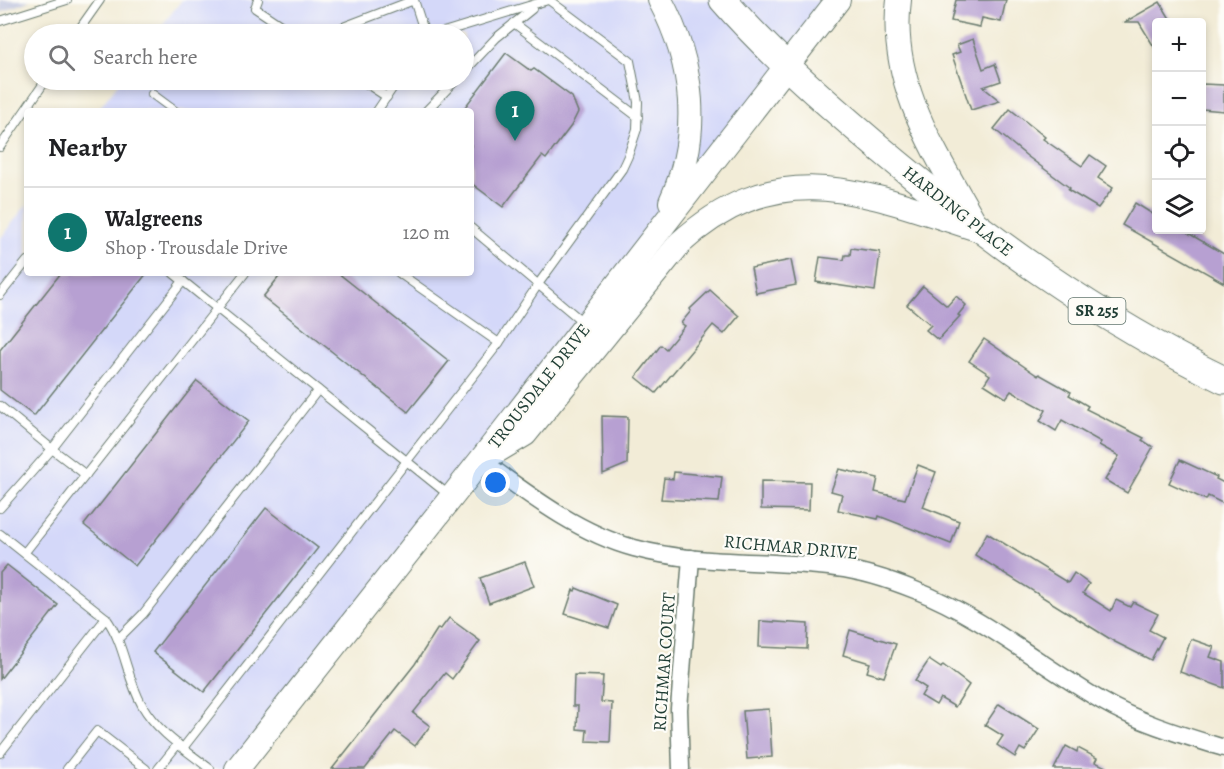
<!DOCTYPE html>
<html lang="en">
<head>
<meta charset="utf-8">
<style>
  body { margin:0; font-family:Alegreya,serif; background:#f2f2f2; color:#202124 }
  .controls { position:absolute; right:18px; top:18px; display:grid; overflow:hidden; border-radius:6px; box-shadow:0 3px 9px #0003 }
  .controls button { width:54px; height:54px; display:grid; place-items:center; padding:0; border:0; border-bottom:2px solid #e0e0e0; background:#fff; color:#202124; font:30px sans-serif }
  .you { position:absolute; left:496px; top:483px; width:21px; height:21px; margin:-15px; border:4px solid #fff; border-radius:50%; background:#1a73e8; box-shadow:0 0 0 9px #1a73e833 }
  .badge { display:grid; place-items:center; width:39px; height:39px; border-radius:50%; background:#0f766e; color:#fff; font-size:20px; font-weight:700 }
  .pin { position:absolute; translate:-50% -50px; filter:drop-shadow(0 2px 3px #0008) }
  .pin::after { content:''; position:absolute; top:32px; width:21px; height:18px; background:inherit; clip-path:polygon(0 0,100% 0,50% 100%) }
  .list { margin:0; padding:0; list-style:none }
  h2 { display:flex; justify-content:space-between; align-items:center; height:78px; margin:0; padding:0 24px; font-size:26px }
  h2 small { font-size:20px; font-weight:400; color:#757577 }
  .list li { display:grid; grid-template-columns:39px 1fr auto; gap:18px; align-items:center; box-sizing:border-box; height:90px; padding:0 24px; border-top:2px solid #e0e0e0 }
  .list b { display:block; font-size:22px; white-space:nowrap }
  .list p { margin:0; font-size:20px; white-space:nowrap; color:#757577 }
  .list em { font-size:20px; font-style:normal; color:#757577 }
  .icon { flex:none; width:33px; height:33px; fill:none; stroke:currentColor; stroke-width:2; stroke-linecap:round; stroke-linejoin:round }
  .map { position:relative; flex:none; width:1224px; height:769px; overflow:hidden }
  .search { position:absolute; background:#fff; box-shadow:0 3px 9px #0003; left:24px; top:24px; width:450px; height:66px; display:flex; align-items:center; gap:15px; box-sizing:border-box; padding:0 21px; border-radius:33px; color:#757577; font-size:22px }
  .panel { position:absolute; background:#fff; box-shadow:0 3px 9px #0003; left:24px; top:108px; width:450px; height:168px; border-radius:6px }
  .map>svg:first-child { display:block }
  .built { fill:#d4d8f9 }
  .industrial { fill:#bdc3de }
  .building { fill:#b7a0d2 }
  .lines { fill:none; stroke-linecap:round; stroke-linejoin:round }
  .lane-casing { stroke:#697a6d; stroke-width:10 }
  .street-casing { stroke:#697a6d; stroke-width:19 }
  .secondary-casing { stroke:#697a6d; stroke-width:26 }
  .primary-casing { stroke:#697a6d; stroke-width:29 }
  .lane { stroke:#fff; stroke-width:8 }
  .street { stroke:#fff; stroke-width:16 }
  .secondary { stroke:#fff; stroke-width:24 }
  .primary { stroke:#fff; stroke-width:27 }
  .labels { text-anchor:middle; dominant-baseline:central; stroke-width:4.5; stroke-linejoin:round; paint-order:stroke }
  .shield { fill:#fdfcf7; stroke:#62766e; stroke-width:1.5 }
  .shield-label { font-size:16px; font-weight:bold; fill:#1f3d34 }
  .street-label { font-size:18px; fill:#1f3d34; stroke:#fdfcf7 }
</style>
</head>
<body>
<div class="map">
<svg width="1224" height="769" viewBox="0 0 1224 769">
  <rect width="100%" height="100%" fill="#fdfcf7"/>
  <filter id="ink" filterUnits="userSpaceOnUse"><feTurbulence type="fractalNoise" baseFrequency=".0167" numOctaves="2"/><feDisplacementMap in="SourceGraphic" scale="12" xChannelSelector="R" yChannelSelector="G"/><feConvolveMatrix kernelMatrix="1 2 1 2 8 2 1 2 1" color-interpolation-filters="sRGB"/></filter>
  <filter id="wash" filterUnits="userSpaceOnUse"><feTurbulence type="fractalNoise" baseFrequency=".008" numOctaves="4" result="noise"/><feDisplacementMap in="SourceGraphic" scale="24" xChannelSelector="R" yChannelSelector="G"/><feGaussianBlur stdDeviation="1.35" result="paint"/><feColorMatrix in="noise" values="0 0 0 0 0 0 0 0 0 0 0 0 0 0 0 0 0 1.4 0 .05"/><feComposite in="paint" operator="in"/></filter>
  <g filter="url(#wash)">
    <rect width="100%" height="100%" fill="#f2ecd7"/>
    <polygon class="built" points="182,0 838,0 237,769 0,769 0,239 27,204 27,273 471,273 471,111 97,111 121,80 464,80 464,34 155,34"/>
    <polygon class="industrial" points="0,0 30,0 0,13"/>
    <g id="blocks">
      <g class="building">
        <polygon points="956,0 1006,0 1001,22 982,18 980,27 951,21"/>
        <polygon points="1160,2 1172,22 1156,22 1156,50 1139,22 1125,22"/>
        <polygon points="973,39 983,69 995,64 1001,81 983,87 1000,101 971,110 952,55 960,52 957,45"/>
        <polygon points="506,53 531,71 534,69 572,97 578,112 571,126 546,159 542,156 503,207 471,183 471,111 462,111"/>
        <polygon points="1202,84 1224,85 1224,111 1202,109"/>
        <polygon points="1010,109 1045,137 1043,139 1082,166 1090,155 1106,166 1098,178 1113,188 1098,208 1068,190 1070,188 1027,156 994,129"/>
        <polygon points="1135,203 1156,216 1156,230 1183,230 1224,254 1224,283 1122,225"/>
        <polygon points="851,248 880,252 875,291 816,282 820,257 844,260 845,255 850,255"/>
        <polygon points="791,260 796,285 756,293 751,268"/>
        <polygon points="61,273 147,273 34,416 0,390 0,350"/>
        <polygon points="282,273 338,273 449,361 408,412 263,297"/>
        <polygon points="923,286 947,306 956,296 966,305 958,315 960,316 938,340 926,330 931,325 907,305"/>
        <polygon points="710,290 739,316 724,334 713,325 656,393 636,377 661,345 666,349 685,326 681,323 691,311 690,309"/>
        <polygon points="984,339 1038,376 1039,374 1071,392 1069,395 1088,406 1086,409 1144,438 1142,440 1153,447 1127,493 1105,480 1119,456 1099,445 1101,442 1062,420 1056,431 1040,421 1046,410 1011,391 1006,398 984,384 990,375 969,361"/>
        <polygon points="197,381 249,421 135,566 84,525"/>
        <polygon points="602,416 628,417 627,464 603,474"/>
        <polygon points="1180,460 1217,477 1216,479 1224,483 1224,504 1208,496 1206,500 1169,483"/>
        <polygon points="918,465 936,472 923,507 959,521 951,544 879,516 878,519 838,510 842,494 831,491 839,469 878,478 875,492 905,499"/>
        <polygon points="674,472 722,477 719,502 661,499 664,478 673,479"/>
        <polygon points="761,481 810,482 809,510 761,509"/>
        <polygon points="266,508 318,548 204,692 153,652"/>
        <polygon points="987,533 1068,583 1074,573 1089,584 1083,593 1111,611 1116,600 1130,607 1133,602 1158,614 1149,630 1163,637 1151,660 1115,642 975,555"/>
        <polygon points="525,562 534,586 489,603 480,578"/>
        <polygon points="7,565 58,605 0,679 0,573"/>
        <polygon points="576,588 617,605 609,628 565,614 573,590 575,591"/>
        <polygon points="449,618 480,641 452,679 445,673 413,713 430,726 415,746 395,731 365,769 332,769 415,664 438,628 440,630"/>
        <polygon points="760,621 808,624 807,649 759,647"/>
        <polygon points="850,630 896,644 884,677 867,672 870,663 843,655"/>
        <polygon points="1191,639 1214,647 1210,657 1224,662 1224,688 1180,672"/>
        <polygon points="929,660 941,668 943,665 969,685 955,707 940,698 936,705 921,696 926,688 915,681"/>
        <polygon points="574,675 603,676 601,702 612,703 610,742 586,741 587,730 577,729 578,706 573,706"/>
        <polygon points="999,704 1039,729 1025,751 1020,748 1015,757 997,745 1003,736 985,725"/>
        <polygon points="769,709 772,757 747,759 743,711"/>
        <polygon points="1066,746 1077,752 1078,748 1097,758 1095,762 1110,769 1054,769"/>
      </g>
    </g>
  </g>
  <g filter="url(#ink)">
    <use href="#blocks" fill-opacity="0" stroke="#697a6d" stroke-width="1.5"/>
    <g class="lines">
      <defs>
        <g id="lane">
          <polyline points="258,0 255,8 294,34"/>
          <polyline points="0,21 67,0"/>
          <polyline points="514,23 638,117"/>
          <polyline points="76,34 100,0"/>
          <polyline points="325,34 414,0 425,34"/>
          <polyline points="437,34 548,0"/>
          <polyline points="464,72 496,38 532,9"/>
          <polyline points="361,80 387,97"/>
          <polyline points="152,94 175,111"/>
          <polyline points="377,111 398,80"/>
          <polyline points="426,111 456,80"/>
          <polyline points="0,147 46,80"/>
          <polyline points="471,228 584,323"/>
          <polyline points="173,273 450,496"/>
          <polyline points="0,295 27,261"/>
          <polyline points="499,343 539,283 622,169 628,156 637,129 638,102 630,61 549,0"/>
          <polyline points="0,406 52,449 0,508"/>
          <polyline points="86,475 52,449 183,281"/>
          <polyline points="0,534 106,618"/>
          <polyline points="25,552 245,273"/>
          <polyline points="118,639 143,614 318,390"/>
          <polyline points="183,748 499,343 399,273"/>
          <path d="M0 753 106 618C125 644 126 677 142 705 157 732 186 750 210 769"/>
          <polyline points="67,769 97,731 146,769"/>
          <polyline points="158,769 178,744"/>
        </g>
        <g id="street">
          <path d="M481 460C528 494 578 533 634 548 699 566 769 559 836 568 863 571 890 580 915 590 982 616 1040 665 1102 701 1140 723 1182 735 1224 748"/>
          <polyline points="681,769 679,709 691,558"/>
        </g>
        <g id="secondary">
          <path d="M660 0C694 64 702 134 671 202"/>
          <path d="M899 0C888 84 937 155 976 225"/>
          <path d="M495 452 525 434 680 243C780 153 864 193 977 229"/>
          <polyline points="237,769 481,460 838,0"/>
        </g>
        <path id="primary" d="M723 0C769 53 824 101 878 147 986 238 1097 318 1224 380"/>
      </defs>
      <use href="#lane" class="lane-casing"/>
      <use href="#street" class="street-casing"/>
      <use href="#secondary" class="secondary-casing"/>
      <use href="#primary" class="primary-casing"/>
      <use href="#lane" class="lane"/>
      <use href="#street" class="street"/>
      <use href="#secondary" class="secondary"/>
      <use href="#primary" class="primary"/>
    </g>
  </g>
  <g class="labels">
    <rect class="shield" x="1068.5" y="298" width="57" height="26" rx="4.5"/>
    <g class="shield-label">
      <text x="1097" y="311">SR 255</text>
    </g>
    <g class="street-label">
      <text transform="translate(958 211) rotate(38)">HARDING PLACE</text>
      <text transform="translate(539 386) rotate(-52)">TROUSDALE DRIVE</text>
      <text transform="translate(791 547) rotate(5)">RICHMAR DRIVE</text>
      <text transform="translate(664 662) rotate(-86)">RICHMAR COURT</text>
    </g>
  </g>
</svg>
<div class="controls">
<button>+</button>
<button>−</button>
<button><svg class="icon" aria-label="locate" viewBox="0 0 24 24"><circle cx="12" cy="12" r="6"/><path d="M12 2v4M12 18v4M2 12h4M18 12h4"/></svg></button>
<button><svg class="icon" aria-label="layers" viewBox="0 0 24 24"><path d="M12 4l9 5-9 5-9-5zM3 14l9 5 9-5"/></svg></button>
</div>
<div class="you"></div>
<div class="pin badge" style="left:515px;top:141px">1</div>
<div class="search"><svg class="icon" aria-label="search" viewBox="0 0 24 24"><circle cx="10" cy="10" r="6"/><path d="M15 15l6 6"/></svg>Search here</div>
<section class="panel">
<h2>Nearby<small></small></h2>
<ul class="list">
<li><span class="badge">1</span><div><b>Walgreens</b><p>Shop · Trousdale Drive</p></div><em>120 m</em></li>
</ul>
</section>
</div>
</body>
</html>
